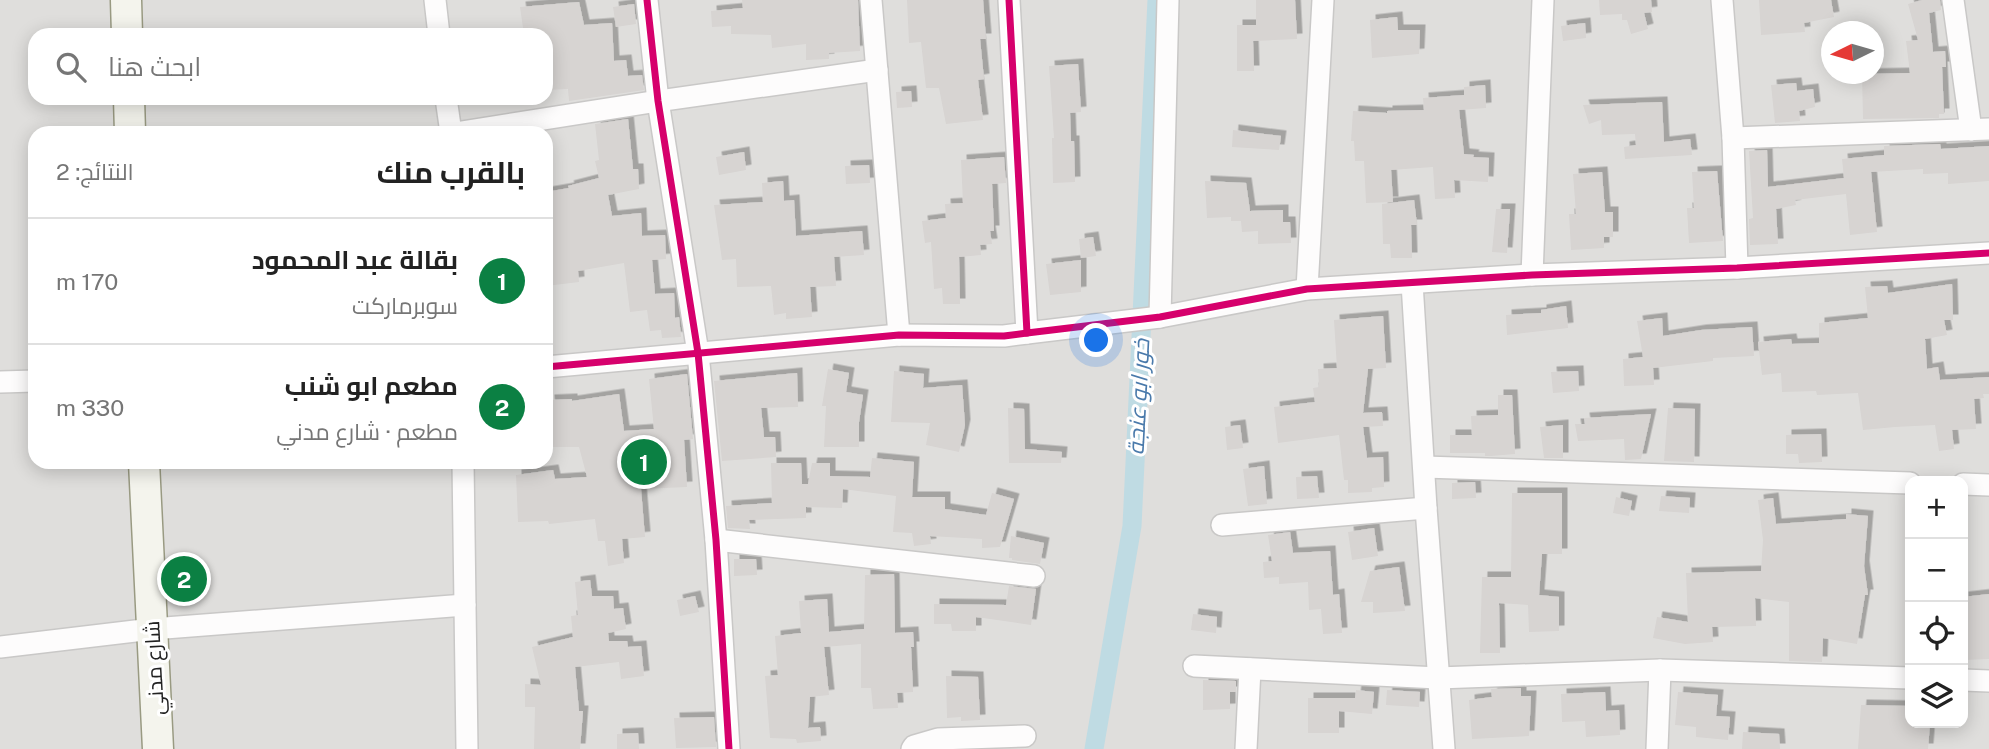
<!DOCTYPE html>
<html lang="ar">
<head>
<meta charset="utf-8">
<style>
  body { margin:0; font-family:"Public Sans",Cairo,sans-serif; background:#f2f2f2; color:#222; direction:rtl }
  .controls { position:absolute; right:21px; bottom:21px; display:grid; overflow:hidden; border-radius:14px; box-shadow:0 4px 18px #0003 }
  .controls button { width:63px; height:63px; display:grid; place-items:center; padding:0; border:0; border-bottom:2px solid #e0e0e0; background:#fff; color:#222; font:35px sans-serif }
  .compass { position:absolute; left:1821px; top:21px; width:63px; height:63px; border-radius:50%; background:#fff; box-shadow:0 4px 18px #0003; rotate:265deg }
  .you { position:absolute; left:1097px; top:341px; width:24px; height:24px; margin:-18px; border:5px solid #fff; border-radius:50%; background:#1a73e8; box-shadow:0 0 0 10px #1a73e833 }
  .badge { display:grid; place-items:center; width:46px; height:46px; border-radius:50%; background:#0b8043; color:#fff; font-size:23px; font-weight:700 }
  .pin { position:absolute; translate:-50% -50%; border:4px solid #fff; box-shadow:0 2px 7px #0006 }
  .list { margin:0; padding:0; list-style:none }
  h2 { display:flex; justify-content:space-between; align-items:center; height:91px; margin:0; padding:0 28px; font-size:30px }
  h2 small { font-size:23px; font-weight:400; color:#767676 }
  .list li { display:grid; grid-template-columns:46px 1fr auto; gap:21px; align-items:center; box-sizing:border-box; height:126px; padding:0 28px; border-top:2px solid #e0e0e0 }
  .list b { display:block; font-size:26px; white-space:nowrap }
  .list p { margin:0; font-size:23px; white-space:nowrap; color:#767676 }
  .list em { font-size:23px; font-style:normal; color:#767676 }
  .icon { flex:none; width:38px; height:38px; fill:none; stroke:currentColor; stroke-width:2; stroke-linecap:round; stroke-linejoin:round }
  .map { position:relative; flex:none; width:1989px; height:749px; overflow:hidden; direction:ltr }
  .search { position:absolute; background:#fff; box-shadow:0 4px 18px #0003; left:28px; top:28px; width:525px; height:77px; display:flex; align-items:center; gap:18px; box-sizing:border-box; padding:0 24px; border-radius:21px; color:#767676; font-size:26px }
  .panel { position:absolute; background:#fff; box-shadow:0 4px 18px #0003; left:28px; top:126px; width:525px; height:343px; border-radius:21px; direction:rtl }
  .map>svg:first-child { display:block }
  .residential { fill:#dfdedc; fill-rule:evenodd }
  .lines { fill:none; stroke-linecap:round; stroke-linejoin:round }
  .canal { stroke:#bfdbe3; stroke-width:19 }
  .building { fill:#d7d4d2; filter:url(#shadow) }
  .street-casing { stroke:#c9c8c7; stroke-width:24 }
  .secondary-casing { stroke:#999a82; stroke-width:33 }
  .street { stroke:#fdfcfc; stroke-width:21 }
  .secondary { stroke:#f4f4ed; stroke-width:30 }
  .cycleway-casing { stroke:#fff; stroke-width:11 }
  .cycleway { stroke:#d6006c; stroke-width:7 }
  .labels { text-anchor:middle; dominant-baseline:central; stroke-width:6; stroke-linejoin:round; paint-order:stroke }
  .street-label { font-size:21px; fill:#222; stroke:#fff }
  .water-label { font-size:23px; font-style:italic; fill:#4a7aab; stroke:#fff }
</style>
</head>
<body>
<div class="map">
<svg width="1989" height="749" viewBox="0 0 1989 749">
  <defs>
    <filter id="shadow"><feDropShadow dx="5.5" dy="-5.5" stdDeviation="0" flood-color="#0004"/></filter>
  </defs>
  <rect width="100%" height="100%" fill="#f0eeeb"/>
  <path class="residential" d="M0 0H1989V749H0ZM1832 32H1874V74H1832ZM35 35H546V98H35ZM35 133H546V462H35ZM1910 481H1963V723H1910Z"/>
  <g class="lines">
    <polyline class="canal" points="1094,749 1132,526 1157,0"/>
  </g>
  <g class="building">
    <polygon points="742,0 858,0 860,51 829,53 829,59 806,60 806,44 772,48 771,35 731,34 731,26 712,27 711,11 743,8"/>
    <polygon points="907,0 983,0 986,39 980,39 984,79 978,80 983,120 946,124 939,88 926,88 921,42 909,43"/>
    <polygon points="1256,0 1295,0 1297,39 1253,41 1254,71 1237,71 1237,25 1256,25"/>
    <polygon points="1599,0 1651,0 1652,12 1644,13 1648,29 1631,34 1627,20 1622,20 1622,14 1600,15"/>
    <polygon points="1759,0 1831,0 1834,17 1804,23 1805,32 1761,35"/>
    <polygon points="1922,0 1940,0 1941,10 1929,13 1933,52 1945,51 1946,67 1942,67 1944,114 1939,114 1939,118 1863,119 1862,74 1910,73 1906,41 1918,40 1908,4"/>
    <polygon points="579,2 584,25 612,23 614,61 626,60 628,76 642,75 644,90 569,101 568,89 546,90 546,64 552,63 549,35 524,35 520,7"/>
    <polygon points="634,4 636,24 616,27 613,7"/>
    <polygon points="1397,17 1398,30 1420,30 1419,54 1372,58 1370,20"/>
    <polygon points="1585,23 1586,38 1563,41 1561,26"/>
    <polygon points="1078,64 1081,112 1070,113 1071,141 1074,141 1075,182 1053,183 1052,138 1054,138 1049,66"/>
    <polygon points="1796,83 1797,91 1813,89 1815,107 1799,111 1800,121 1775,123 1771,85"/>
    <polygon points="1485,85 1486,108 1459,110 1464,154 1474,155 1473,157 1489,158 1488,182 1454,180 1455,198 1435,199 1433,167 1391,170 1393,202 1366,203 1364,161 1355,161 1354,141 1351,141 1353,111 1387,113 1387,111 1424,110 1423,98 1464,95 1464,87"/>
    <polygon points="911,91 912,107 897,108 896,92"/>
    <polygon points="1662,102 1664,142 1690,139 1692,155 1625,159 1624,147 1636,145 1635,134 1602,135 1601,120 1589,124 1583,105"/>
    <polygon points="628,119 633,169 638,169 639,189 608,195 612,216 641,213 642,236 665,235 666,259 652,260 655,294 674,293 675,318 679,317 681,337 662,338 661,330 650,331 647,310 630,312 624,263 578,271 579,282 546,286 546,192 569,188 568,186 599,178 595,161 599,160 595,124"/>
    <polygon points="1233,130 1281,136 1279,150 1232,147"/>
    <polygon points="1940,144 1941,149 1989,146 1989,181 1948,184 1948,173 1923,174 1923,169 1871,172 1877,232 1850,235 1846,194 1795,200 1796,205 1776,209 1778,244 1750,245 1749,219 1753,218 1749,151 1767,150 1768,187 1844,178 1842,159 1884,155 1884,146"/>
    <polygon points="744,152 746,170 719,175 716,157"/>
    <polygon points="1004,157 1006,183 992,184 994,231 990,231 992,244 980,245 981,255 959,257 960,304 943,304 942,288 934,289 931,242 925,243 922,221 946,218 945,204 963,203 961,160"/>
    <polygon points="869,165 870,183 846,184 845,166"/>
    <polygon points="1717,171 1723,241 1689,243 1687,208 1694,208 1692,172"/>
    <polygon points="1602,172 1605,212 1613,212 1613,237 1604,237 1604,248 1571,250 1569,214 1576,214 1573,174"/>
    <polygon points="783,181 784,201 794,200 796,236 862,231 864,255 834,257 836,286 810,287 812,317 786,319 786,313 774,315 771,286 737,287 736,259 722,260 714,205 763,202 762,183"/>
    <polygon points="1205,181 1246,183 1250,211 1283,210 1283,222 1290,222 1291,243 1258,244 1258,231 1242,232 1241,221 1231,221 1231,217 1207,218"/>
    <polygon points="1414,200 1417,225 1411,225 1412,258 1391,258 1390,244 1383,244 1382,204"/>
    <polygon points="1496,209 1510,209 1507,253 1492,252"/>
    <polygon points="1093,237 1096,256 1081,258 1079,239"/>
    <polygon points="1081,260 1081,292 1050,295 1046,264"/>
    <polygon points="1952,284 1953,320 1944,320 1947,335 1925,339 1927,369 1938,367 1940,380 1989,377 1989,394 1983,394 1984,398 1974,399 1976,429 1952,430 1954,449 1939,451 1935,425 1895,427 1863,430 1858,393 1817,395 1816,391 1782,392 1781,373 1762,375 1758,342 1791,339 1792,344 1819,343 1819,323 1868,318 1865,287 1887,286 1888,293"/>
    <polygon points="1566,306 1568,328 1507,335 1506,315 1541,313 1541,310"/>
    <polygon points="1383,316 1386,368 1368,369 1363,413 1382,412 1383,426 1363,427 1367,458 1383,457 1384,487 1372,488 1372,492 1348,493 1348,480 1344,480 1339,435 1278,443 1274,407 1315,402 1313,388 1319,387 1318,369 1337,368 1334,320"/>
    <polygon points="1662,318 1663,336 1701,330 1752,327 1754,356 1713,358 1713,361 1653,368 1654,385 1624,386 1623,359 1643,357 1637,321"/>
    <polygon points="828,369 849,373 846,392 863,395 859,422 859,447 824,447 826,406 822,406"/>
    <polygon points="894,371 924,374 923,388 962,385 965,425 959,452 926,445 930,423 891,422"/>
    <polygon points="1578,371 1579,391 1553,393 1551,372"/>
    <polygon points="797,373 798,407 761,408 764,437 775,437 776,457 722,461 714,381"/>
    <polygon points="687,374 693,439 684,440 687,487 641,489 645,537 622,539 624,563 608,566 605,541 598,541 595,519 549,524 548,521 518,522 516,475 553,470 555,479 587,477 579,447 552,447 549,400 572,399 572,401 619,394 624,431 654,429 649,379"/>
    <polygon points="1498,395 1512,395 1515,454 1491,456 1485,456 1485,453 1450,453 1450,435 1472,435 1471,416 1498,415"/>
    <polygon points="1008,408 1024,409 1025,449 1062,452 1061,463 1009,463"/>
    <polygon points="1668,408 1695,409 1694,462 1664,461"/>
    <polygon points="1651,414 1641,459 1625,460 1624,439 1578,441 1575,424 1585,424 1584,418"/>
    <polygon points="1240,425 1243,448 1227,450 1225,427"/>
    <polygon points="1563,425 1563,458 1544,458 1540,427"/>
    <polygon points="1821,434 1822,462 1799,463 1798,454 1786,454 1786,435"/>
    <polygon points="872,458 914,462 912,497 945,497 945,509 986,515 992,493 1014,499 1000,547 982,548 982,539 930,536 931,544 914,546 912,533 893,532 896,496 843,489 842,508 806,507 806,518 749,520 750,529 728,528 726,506 772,503 771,463 801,463 802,484 808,484 812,463 830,463 830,476 870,477"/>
    <polygon points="1264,466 1267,504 1248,506 1243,469"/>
    <polygon points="1317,476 1319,498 1297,499 1296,477"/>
    <polygon points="1475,482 1476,498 1452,499 1452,483"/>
    <polygon points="1512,493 1562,493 1562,554 1542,554 1539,595 1559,597 1559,631 1529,632 1528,605 1499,603 1500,653 1480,653 1482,577 1511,577"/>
    <polygon points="1661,496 1690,498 1689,513 1659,511"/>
    <polygon points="1616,497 1632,501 1629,516 1613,513"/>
    <polygon points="1773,498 1776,524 1846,519 1846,514 1868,516 1864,566 1868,595 1865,595 1857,644 1823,638 1822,662 1789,661 1789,602 1755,598 1756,626 1712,627 1713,642 1685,644 1653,638 1657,617 1688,622 1686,573 1761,571 1763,540 1758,500"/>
    <polygon points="1374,528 1378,556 1352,560 1348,532"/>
    <polygon points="1290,532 1293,553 1330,551 1333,595 1339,594 1342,633 1323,634 1321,609 1309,610 1308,582 1279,584 1279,577 1264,578 1263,562 1272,561 1268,535"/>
    <polygon points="1011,536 1044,543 1040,564 1012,560 1012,558 1009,558"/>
    <polygon points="734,559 756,559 757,575 734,576"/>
    <polygon points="1399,567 1405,611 1373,613 1373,602 1361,602 1370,571"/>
    <polygon points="894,574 895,633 913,632 914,647 911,647 913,692 897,693 898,708 873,709 871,688 861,688 861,644 824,647 829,695 810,697 808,728 820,727 821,741 797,743 796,739 770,738 765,676 778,675 775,636 801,633 799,601 827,599 829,632 864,629 865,575"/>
    <polygon points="590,580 592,596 613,596 614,609 623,608 626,629 608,633 609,641 627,641 628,647 641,646 644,676 621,679 619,662 575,667 579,711 583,711 580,749 534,749 535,707 525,707 525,684 541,685 532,647 573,637 571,616 578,615 575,582"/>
    <polygon points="1009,586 1036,589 1031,625 976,617 976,631 952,631 951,624 934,624 934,604 1006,605"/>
    <polygon points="1989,594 1989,659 1963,660 1963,597"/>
    <polygon points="695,596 699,612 680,616 677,600"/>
    <polygon points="1193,614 1217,617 1216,633 1191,630"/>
    <polygon points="946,676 978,677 980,720 961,721 961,717 947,718"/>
    <polygon points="1203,680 1236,681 1236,692 1230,692 1230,709 1203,710"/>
    <polygon points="1521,688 1521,696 1531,696 1529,736 1472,739 1469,700 1492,697 1491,689"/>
    <polygon points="1356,690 1374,692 1372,714 1339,711 1339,733 1308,733 1308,698 1355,698"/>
    <polygon points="1387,690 1420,692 1419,707 1386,705"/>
    <polygon points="1605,692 1606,711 1619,710 1620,735 1586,737 1585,721 1562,722 1561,694"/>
    <polygon points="1678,692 1718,695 1716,716 1730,717 1728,740 1696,737 1696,727 1675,725"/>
    <polygon points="1861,705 1909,706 1910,723 1930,723 1928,749 1858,749"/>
    <polygon points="714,717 716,747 676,748 674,718"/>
    <polygon points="1743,732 1779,734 1780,749 1742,749"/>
    <polygon points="638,733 639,749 617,749 617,734"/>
  </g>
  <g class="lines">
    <defs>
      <g id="street">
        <polyline points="435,0 439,35"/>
        <polyline points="647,0 658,101 698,353 716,540 729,749"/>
        <polyline points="871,0 899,335"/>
        <polyline points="1722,0 1733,138 1737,268"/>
        <polyline points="1953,0 1971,130"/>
        <polyline points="446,98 451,133"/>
        <polyline points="455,133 658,101 877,70"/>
        <polyline points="1733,138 1989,129"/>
        <polyline points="1532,275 1543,0"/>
        <polyline points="1412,283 1426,508 1444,749"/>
        <polyline points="1307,289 1323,0"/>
        <polyline points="1160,317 1168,0"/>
        <polyline points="1027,333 1160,317 1307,289 1532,275 1737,268 1989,253"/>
        <polyline points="546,367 899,335 1004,336 1027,333 1009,0"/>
        <polyline points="0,382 35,381"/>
        <polyline points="463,462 467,749"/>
        <polyline points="1424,467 1910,483"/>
        <polyline points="1963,484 1989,485"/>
        <polyline points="1222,525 1426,508"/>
        <polyline points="716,540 1034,576"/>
        <polyline points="0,647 152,629 465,605"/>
        <polyline points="1194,666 1438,678 1660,670 1910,678"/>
        <polyline points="1963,680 1989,681"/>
        <polyline points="912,749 914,746 938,739 1025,736"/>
        <polyline points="1246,749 1250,669"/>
        <polyline points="1657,749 1660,670"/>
      </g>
      <g id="secondary">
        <polyline points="126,0 127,35"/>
        <polyline points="129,98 130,133"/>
        <polyline points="144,462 158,749"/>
      </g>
    </defs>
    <use href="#street" class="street-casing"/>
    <use href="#secondary" class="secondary-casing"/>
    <use href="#street" class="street"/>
    <use href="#secondary" class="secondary"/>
    <defs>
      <g id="cycleway">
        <polyline points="647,0 658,101 698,353 716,540 729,749"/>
        <polyline points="1027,333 1160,317 1307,289 1532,275 1737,268 1989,253"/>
        <polyline points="546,367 899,335 1004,336 1027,333 1009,0"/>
      </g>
    </defs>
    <use href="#cycleway" class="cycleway-casing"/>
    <use href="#cycleway" class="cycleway"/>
  </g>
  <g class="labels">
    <g class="street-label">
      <text transform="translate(154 668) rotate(-93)">شارع مدني</text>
    </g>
    <g class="water-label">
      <text transform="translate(1138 397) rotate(-87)">خور ابو عنجة</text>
    </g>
  </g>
</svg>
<div class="controls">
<button>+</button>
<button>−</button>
<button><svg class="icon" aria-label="locate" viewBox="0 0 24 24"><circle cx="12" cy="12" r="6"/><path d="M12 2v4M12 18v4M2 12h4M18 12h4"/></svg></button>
<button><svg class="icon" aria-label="layers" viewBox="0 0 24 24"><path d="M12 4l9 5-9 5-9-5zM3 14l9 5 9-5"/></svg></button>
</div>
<svg class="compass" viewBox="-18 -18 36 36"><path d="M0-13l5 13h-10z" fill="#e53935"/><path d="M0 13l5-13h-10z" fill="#767676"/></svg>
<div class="you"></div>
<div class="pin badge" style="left:644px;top:462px">1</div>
<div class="pin badge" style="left:184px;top:579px">2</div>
<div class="search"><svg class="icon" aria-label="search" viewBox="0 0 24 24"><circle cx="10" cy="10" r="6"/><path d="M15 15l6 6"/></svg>ابحث هنا</div>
<section class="panel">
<h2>بالقرب منك<small>النتائج: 2</small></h2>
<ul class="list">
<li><span class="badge">1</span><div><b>بقالة عبد المحمود</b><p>سوبرماركت</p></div><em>170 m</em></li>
<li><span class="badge">2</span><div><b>مطعم ابو شنب</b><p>مطعم · شارع مدني</p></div><em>330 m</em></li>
</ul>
</section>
</div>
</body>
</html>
